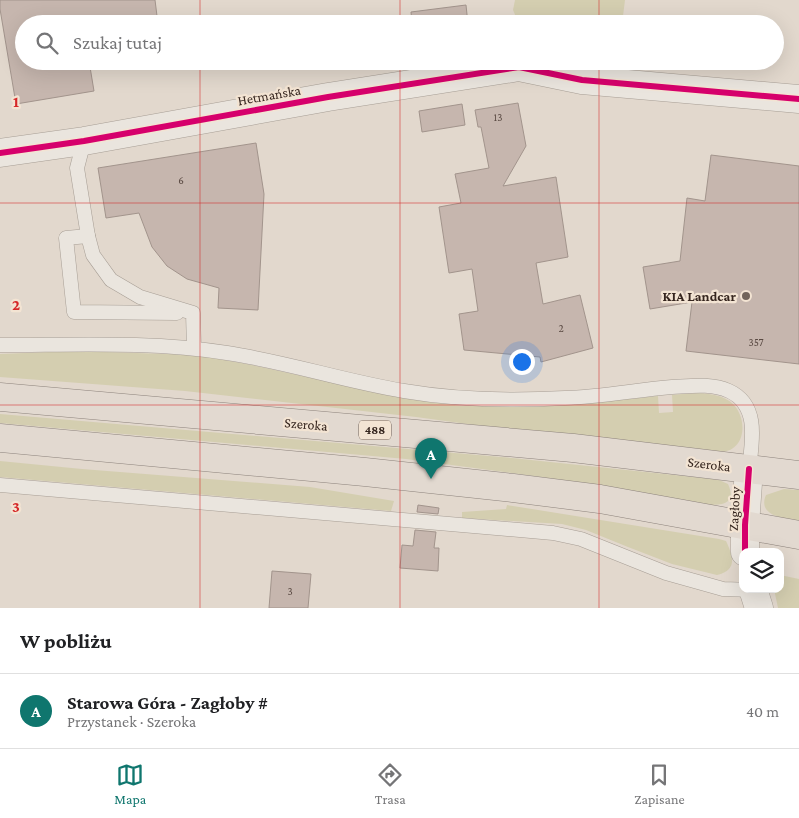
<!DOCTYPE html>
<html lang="pl">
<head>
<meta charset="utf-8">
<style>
  body { margin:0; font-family:"Crimson Pro",serif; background:#f6f6f6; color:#202124 }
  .controls { position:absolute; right:15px; bottom:15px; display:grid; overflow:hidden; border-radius:10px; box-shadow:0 5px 20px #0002 }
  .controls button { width:45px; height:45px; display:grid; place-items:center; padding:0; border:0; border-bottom:1px solid #e0e0e0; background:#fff; color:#202124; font:25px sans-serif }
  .you { position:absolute; left:521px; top:361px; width:18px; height:18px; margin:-12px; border:4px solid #fff; border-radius:50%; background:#1a73e8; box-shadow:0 0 0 8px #1a73e833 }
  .badge { display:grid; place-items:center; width:32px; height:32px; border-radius:50%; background:#0f766e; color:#fff; font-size:16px; font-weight:700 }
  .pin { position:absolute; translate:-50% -41px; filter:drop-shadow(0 1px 2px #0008) }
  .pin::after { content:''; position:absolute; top:26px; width:18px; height:15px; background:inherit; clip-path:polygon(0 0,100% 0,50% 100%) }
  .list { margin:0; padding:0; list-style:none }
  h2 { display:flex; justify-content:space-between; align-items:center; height:65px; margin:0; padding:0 20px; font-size:21px }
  h2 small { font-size:16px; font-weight:400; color:#757577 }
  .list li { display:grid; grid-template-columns:32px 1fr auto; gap:15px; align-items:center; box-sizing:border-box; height:75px; padding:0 20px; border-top:1px solid #e0e0e0 }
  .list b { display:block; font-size:19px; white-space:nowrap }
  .list p { margin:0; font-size:16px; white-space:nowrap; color:#757577 }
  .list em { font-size:16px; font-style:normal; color:#757577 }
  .icon { flex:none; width:28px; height:28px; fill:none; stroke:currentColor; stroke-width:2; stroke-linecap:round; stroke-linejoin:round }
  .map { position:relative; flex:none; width:799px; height:608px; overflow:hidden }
  .search { position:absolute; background:#fff; box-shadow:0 5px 20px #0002; left:15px; right:15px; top:15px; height:55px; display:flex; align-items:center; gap:12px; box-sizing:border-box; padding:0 18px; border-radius:28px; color:#757577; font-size:19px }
  .sheet { height:140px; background:#fff }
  nav { display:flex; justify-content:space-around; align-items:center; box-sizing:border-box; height:70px; border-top:1px solid #e0e0e0; background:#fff; font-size:14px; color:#757577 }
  nav a { display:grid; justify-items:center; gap:2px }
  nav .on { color:#0f766e }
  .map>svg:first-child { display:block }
  .green { fill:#d4ceb0 }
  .building { fill:#c6b6ae; stroke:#a2948c }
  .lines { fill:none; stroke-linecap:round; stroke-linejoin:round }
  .lane-casing { stroke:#a79e95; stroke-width:15 }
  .street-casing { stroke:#a79e95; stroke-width:29 }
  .primary-casing { stroke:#8d837c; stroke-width:29 }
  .lane { stroke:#eae5de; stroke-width:14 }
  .street { stroke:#eae5de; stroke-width:28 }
  .primary { stroke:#e2d9d0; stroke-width:28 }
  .cycleway-casing { stroke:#f3e4d3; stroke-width:9 }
  .cycleway { stroke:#d6006c; stroke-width:6 }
  .grid { fill:none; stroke:#d62828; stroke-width:1; stroke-opacity:0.55 }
  .poi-dot { fill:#72645b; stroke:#f3e4d3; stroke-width:2 }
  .labels { text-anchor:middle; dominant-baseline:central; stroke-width:4.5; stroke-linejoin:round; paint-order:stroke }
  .number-label { font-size:11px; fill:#594942 }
  .shield { fill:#f3e4d3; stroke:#6e5e54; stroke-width:1 }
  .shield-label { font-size:12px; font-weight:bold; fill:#35251e }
  .street-label { font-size:14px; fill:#35251e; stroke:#f3e4d3 }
  .poi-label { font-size:14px; font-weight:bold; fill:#35251e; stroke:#f3e4d3; text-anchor:end }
  .grid-label { font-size:16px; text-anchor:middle; font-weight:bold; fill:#d62828; stroke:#f3e4d3; stroke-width:4.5; stroke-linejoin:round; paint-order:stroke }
</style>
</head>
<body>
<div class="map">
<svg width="799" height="608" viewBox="0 0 799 608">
  <rect width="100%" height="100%" fill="#e2d8cd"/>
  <g class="green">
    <polygon points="515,0 625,0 622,24 519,24 513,10"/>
    <path d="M50 352H105L197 355 252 365 409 399 462 406H534L578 404 658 396 659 413 673 412 672 395C691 393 718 390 733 404 748 419 746 451 721 452L527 432 416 417 185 391 0 377V354Z"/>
    <path d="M0 414 512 458 703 478 719 480 728 484C736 502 726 505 710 505L541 477 406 459 0 423Z"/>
    <polygon points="0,461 82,469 310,487 394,501 391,511 0,477"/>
    <path d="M784 489 799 490V522C784 518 757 516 766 495Z"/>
    <path d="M507 505 719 539 726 541C733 556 738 570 717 575L672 564 628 547 586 530 562 524 462 518V512L506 509Z"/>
    <polygon points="780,575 799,579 799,608 778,608 774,589 780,589"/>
  </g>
  <g class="building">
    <polygon points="0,0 155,0 158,24 24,24 24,61 89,61 94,91 16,104 0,9"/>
    <polygon points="466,5 468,24 412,24 411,12"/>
    <polygon points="518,103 526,146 503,186 556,177 568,257 536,263 543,304 580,295 593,348 541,362 540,357 464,350 459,314 478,311 472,269 449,273 439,207 461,203 455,174 489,168 481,127 478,127 475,110"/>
    <polygon points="462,104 465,125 422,132 419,111"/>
    <polygon points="256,143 264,194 258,310 218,308 219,288 187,279 167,266 152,247 139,213 106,218 98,168"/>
    <polygon points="711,155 799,166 799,364 686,351 692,302 650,309 643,267 680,261 687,198 705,201"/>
    <polygon points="418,505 439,508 438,514 417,512"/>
    <polygon points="415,530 436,532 434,548 439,548 438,571 400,568 402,545 413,546"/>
    <polygon points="272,571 311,574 308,608 269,608"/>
  </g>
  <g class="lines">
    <defs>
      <g id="lane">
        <polyline points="84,141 77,168 88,236 93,255 111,280 140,297 193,313 194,348"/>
        <polyline points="88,236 66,238 74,312 177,313"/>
        <path d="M0 345C75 345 152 341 227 353 287 362 344 381 404 391 457 400 512 401 565 398 601 397 636 390 672 387 691 386 711 383 729 391 760 405 752 442 749 469"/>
        <polyline points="0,485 553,533 581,539 666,573 723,589 753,590"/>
      </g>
      <g id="street">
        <polyline points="0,153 84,141 328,97 519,67 582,80 799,99"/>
        <polyline points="745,552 745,525 749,469"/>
        <polyline points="753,589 759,608"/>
      </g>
      <g id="primary">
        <polyline points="0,397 573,448 799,475"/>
        <polyline points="0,438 365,472 513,488 600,499 799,535"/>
      </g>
    </defs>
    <use href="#lane" class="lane-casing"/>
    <use href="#street" class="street-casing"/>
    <use href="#primary" class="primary-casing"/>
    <use href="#lane" class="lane"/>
    <use href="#street" class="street"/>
    <use href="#primary" class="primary"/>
    <defs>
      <g id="cycleway">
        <polyline points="0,153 84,141 328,97 519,67 582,80 799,99"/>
        <polyline points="745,552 745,525 749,469"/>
      </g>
    </defs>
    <use href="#cycleway" class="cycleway-casing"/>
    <use href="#cycleway" class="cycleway"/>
  </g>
  <path class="grid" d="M200 0V24M400 0V24M599 0V24M200 61V608M400 61V608M599 61V608M0 203H799M0 405H799"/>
  <circle class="poi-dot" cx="746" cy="296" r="5"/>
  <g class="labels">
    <g class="number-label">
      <text x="498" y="117">13</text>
      <text x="181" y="180">6</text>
      <text x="561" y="328">2</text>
      <text x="756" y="342">357</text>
      <text x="290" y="591">3</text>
    </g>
    <rect class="shield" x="359" y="420.5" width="32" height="19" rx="4"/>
    <g class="shield-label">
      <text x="375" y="430">488</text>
    </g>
    <g class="street-label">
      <text transform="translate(269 95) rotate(-10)">Hetmańska</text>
      <text transform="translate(306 424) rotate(5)">Szeroka</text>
      <text transform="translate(709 464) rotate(7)">Szeroka</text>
      <text transform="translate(734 509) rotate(-87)">Zagłoby</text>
    </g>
    <g class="poi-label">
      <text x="736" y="296">KIA Landcar</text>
    </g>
  </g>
  <g class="grid-label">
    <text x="16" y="107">1</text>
    <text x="16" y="310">2</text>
    <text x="16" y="512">3</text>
  </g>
</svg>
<div class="controls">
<button><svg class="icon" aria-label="layers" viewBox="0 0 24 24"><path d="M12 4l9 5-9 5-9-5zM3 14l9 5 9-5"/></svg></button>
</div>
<div class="you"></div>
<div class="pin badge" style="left:431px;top:479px">A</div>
<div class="search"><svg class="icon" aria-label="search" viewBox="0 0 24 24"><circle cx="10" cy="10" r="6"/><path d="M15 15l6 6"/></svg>Szukaj tutaj</div>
</div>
<section class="sheet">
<h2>W pobliżu<small></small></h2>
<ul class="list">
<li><span class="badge">A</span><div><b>Starowa Góra - Zagłoby #</b><p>Przystanek · Szeroka</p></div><em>40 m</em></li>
</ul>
</section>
<nav>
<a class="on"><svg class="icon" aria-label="map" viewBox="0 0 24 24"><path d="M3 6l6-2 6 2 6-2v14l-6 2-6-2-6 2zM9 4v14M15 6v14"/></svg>Mapa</a>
<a><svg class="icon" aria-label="directions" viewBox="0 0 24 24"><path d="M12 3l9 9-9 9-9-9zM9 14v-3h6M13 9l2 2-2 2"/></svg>Trasa</a>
<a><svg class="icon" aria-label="saved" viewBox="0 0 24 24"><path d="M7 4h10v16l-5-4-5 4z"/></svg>Zapisane</a>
</nav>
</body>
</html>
